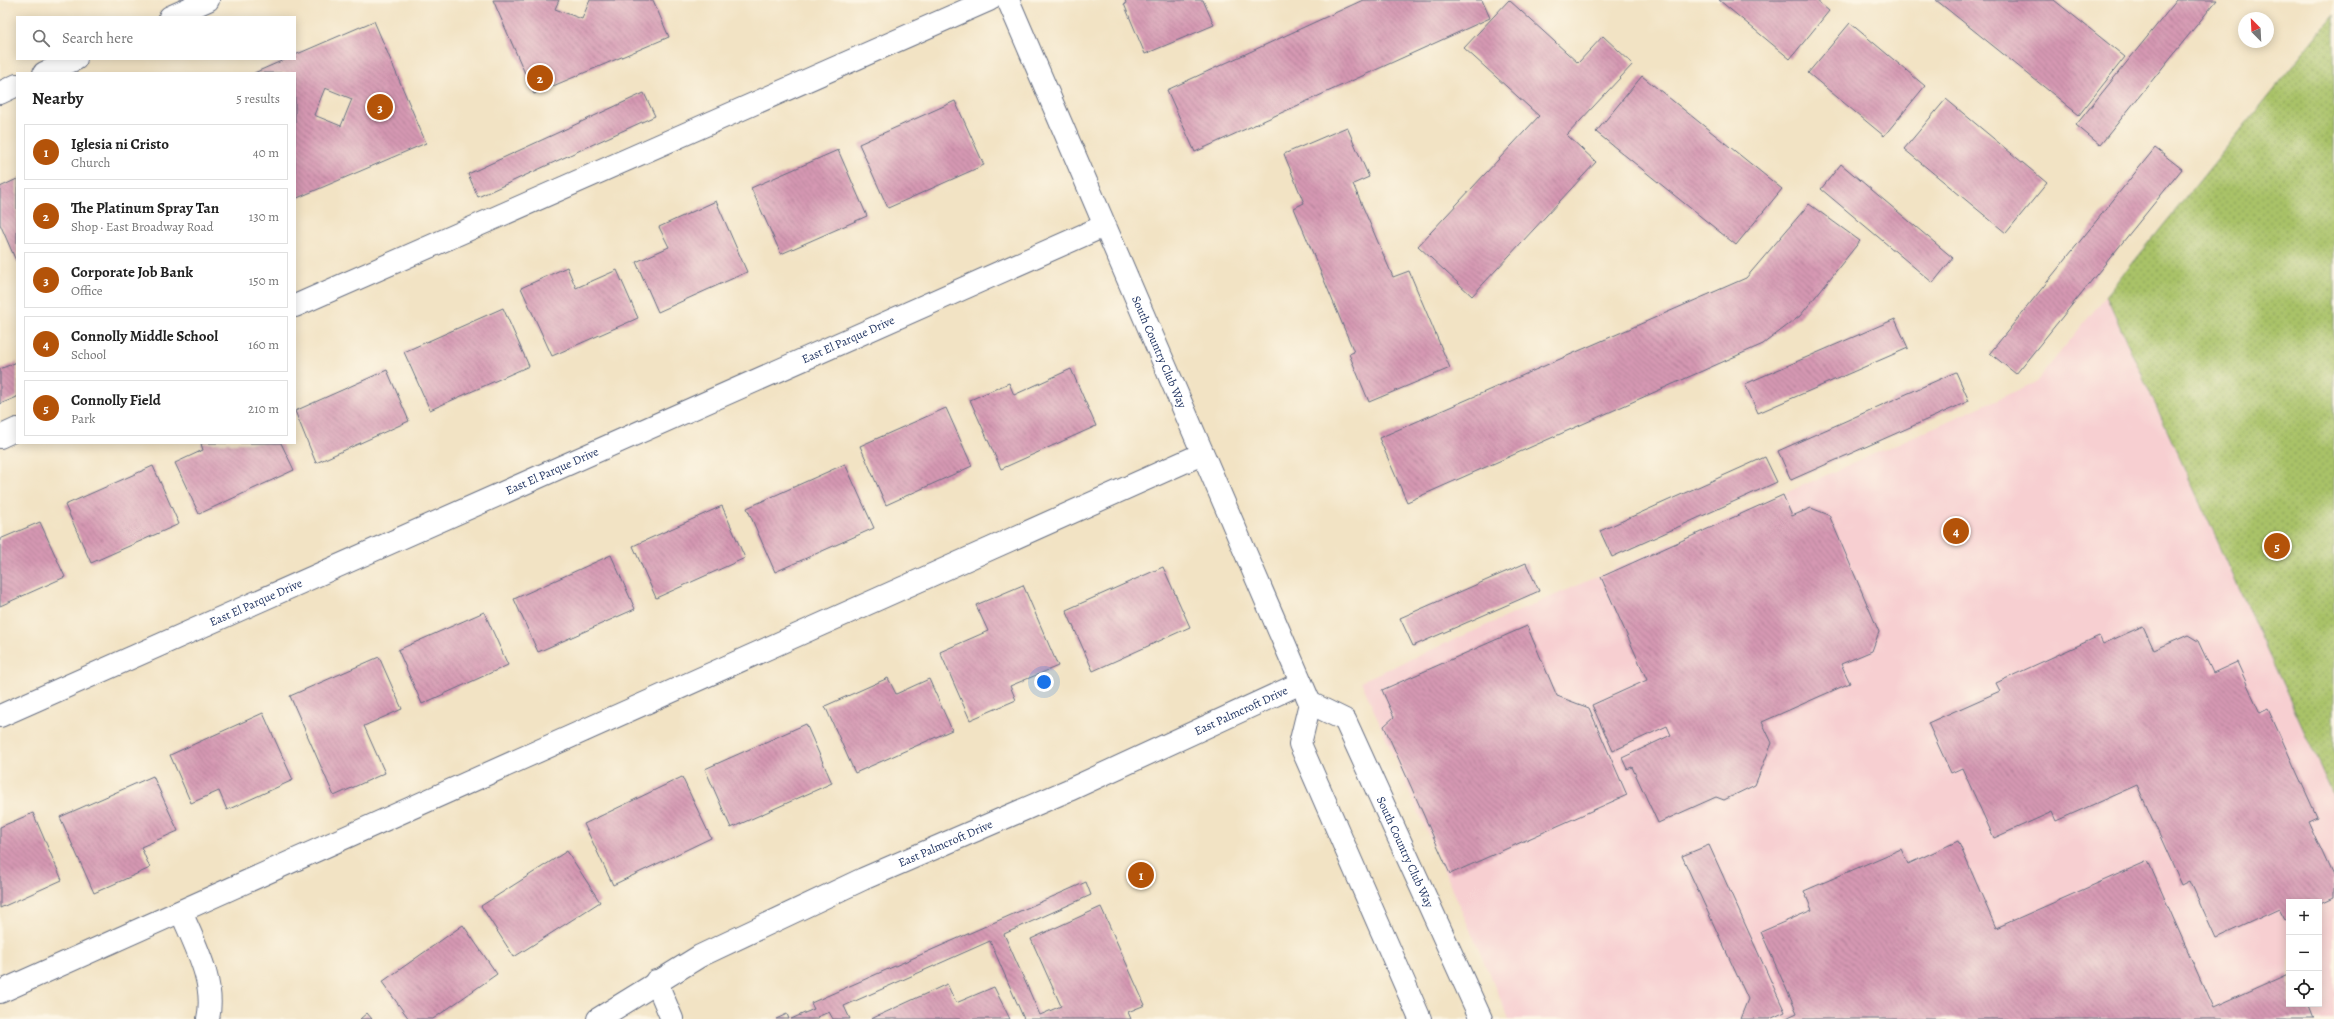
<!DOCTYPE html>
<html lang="en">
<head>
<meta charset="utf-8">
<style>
  body { margin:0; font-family:Alegreya,serif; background:#f2f2f2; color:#222 }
  .controls { position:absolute; right:12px; bottom:12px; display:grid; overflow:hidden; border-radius:0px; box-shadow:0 2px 10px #0003 }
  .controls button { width:36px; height:36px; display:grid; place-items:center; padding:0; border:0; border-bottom:1px solid #e0e0e0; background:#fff; color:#222; font:20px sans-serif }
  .compass { position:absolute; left:2238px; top:12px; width:36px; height:36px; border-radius:50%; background:#fff; box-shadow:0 2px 10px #0003; rotate:336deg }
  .you { position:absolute; left:1044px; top:682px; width:14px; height:14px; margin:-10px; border:3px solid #fff; border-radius:50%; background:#1a73e8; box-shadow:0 0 0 6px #1a73e833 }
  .badge { display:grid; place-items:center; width:26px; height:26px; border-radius:50%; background:#b45309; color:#fff; font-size:13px; font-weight:700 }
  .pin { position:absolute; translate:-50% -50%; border:2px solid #fff; box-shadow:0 1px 4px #0006 }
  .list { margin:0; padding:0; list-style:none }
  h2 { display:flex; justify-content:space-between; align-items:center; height:52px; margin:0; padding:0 16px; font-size:17px }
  h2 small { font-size:13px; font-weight:400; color:#767676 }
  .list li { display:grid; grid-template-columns:26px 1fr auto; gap:12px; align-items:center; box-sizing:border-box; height:56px; margin:0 8px 8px; padding:0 8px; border:1px solid #e0e0e0; border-radius:0px }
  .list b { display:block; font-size:15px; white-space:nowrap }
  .list p { margin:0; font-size:13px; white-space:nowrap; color:#767676 }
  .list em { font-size:13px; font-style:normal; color:#767676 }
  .icon { flex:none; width:22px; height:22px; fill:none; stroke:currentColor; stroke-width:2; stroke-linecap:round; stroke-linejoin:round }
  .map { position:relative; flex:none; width:2334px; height:1019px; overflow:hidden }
  .search { position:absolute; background:#fff; box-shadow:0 2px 10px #0003; left:16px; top:16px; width:280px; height:44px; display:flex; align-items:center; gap:10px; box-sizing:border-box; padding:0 14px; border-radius:0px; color:#767676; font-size:15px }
  .panel { position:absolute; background:#fff; box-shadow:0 2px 10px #0003; left:16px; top:72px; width:280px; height:372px; border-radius:0px }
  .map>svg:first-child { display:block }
  .built { fill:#f7cfd1; fill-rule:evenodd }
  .park { fill:url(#park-dots); stroke:#627863 }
  .building { fill:url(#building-back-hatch); fill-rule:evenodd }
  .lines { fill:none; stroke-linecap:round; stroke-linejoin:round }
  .lane-casing { stroke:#666e82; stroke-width:24 }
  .street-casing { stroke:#666e82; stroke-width:24 }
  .secondary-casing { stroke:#666e82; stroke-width:24 }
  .lane { stroke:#fff; stroke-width:22 }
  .street { stroke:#fff; stroke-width:22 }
  .secondary { stroke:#fff; stroke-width:22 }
  .labels { text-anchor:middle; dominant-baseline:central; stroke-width:3; stroke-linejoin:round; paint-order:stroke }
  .street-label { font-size:12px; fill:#1b2f5e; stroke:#fcf5e5 }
</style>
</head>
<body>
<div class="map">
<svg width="2334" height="1019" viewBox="0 0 2334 1019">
  <defs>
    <pattern id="park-dots" width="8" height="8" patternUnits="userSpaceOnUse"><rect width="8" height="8" fill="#a9c268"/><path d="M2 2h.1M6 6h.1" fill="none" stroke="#899e59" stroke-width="1.8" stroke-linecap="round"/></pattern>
    <pattern id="building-back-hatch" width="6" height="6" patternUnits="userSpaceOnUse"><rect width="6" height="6" fill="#d598b2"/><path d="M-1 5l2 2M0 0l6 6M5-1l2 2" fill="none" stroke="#ac7c94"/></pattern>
  </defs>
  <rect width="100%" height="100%" fill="#fcf5e5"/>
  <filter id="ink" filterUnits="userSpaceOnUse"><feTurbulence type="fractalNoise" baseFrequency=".025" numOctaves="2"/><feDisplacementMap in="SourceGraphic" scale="8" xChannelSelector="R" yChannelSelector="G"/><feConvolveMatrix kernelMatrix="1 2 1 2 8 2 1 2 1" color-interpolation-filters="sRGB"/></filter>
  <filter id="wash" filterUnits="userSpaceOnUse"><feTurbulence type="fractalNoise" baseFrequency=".012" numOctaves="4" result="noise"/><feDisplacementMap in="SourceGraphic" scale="16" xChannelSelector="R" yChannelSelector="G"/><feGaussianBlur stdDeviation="0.9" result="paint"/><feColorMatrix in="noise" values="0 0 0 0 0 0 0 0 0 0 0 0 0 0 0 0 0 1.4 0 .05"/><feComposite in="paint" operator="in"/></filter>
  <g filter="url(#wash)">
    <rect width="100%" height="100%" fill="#f2e3c4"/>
    <path class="built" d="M2106 296 2334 797V1019H1509L1361 681 2036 382ZM2289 902H2319V1004H2289Z"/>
    <polygon class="park" points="2334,15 2334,797 2106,296"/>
    <g id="blocks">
      <g class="building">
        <polygon points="493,0 559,0 555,9 582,19 590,0 653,0 669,37 534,94"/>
        <polygon points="1125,0 1203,0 1214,25 1145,54 1124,4 1126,3"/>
        <polygon points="1363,0 1482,0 1490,18 1195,152 1167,90"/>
        <polygon points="1509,0 1578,63 1603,36 1633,64 1567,135 1596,162 1472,296 1418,246 1539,116 1464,48"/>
        <polygon points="1719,0 1816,0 1829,11 1790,59"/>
        <polygon points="1936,0 2054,0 2125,57 2079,115"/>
        <polygon points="2177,0 2217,0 2100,145 2076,125"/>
        <path d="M374 21 426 143 295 199V73H254L286 59H295V55ZM325 88 352 99 341 126 314 115Z"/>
        <polygon points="1850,23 1925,86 1884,136 1808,73"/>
        <polygon points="1642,76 1782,189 1736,245 1596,132"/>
        <polygon points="644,93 655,116 478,197 468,174"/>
        <polygon points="1946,99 2047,183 2006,233 1904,149"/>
        <polygon points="955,101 984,165 888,208 859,144"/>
        <polygon points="1347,127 1369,177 1353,184 1393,277 1409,271 1450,368 1369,402 1349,354 1354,352 1294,208 1304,203 1284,154"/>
        <polygon points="2155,148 2182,169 2016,374 1990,353"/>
        <polygon points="838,150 867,216 781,254 751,188"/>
        <polygon points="1841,164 1953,258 1933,283 1821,189"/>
        <polygon points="17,179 17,263 0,224 0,187"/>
        <polygon points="716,201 747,272 658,312 636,262 669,247 659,227"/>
        <polygon points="1809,204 1860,241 1800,316 1763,344 1407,502 1379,438 1746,278"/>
        <polygon points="567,267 576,288 617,270 638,318 552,356 521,288"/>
        <polygon points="503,308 529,366 430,410 404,352"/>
        <polygon points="1895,319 1908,348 1758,413 1745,384"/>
        <polygon points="17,362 17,397 0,404 0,369"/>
        <polygon points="1071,369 1096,426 1001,469 970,400 1009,383 1014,395"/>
        <polygon points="387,370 409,421 316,463 295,411"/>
        <polygon points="1956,372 1969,401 1791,480 1778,451"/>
        <polygon points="946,408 972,466 886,505 860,446"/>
        <polygon points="204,443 281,443 294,470 199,514 175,463 203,450 201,444"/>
        <polygon points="1765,457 1777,482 1612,557 1600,531"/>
        <polygon points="845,464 874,528 775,572 747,508"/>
        <polygon points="153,466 179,524 91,563 65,505"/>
        <polygon points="1783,495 1792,516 1811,508 1829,515 1879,632 1872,651 1841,664 1850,683 1762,722 1772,743 1755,785 1724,800 1716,797 1658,823 1632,767 1627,769 1622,758 1671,735 1667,726 1613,751 1592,705 1647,680 1601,577"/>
        <polygon points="722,506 745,558 656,598 633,546"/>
        <polygon points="40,522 65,577 0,606 0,539"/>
        <polygon points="611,555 635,609 538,652 514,599"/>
        <polygon points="1526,563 1539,591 1413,646 1400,618"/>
        <polygon points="1163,567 1190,627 1093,671 1066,610"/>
        <polygon points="1023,585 1058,666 1010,686 1016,700 970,720 940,652 988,631 976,605"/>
        <polygon points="484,612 508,665 422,704 398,650"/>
        <polygon points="1527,626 1557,696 1589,708 1627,795 1450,874 1384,726 1394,717 1382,690"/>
        <polygon points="2143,626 2154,650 2188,635 2198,641 2213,673 2237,662 2260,713 2268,709 2317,817 2308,821 2334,878 2334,897 2319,904 2319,902 2289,902 2289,918 2285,920 2279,909 2216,938 2190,881 2182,885 2137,785 2056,821 2052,812 1994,838 1962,768 1951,773 1928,723 2000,691 1996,683 2099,636 2103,644"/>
        <polygon points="379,657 402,709 364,726 385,773 334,796 290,696"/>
        <polygon points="888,678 896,694 929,679 952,730 855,773 825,706"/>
        <polygon points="263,713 293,780 227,810 219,791 191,803 170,755"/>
        <polygon points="806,724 832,783 731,828 705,769"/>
        <polygon points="153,776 178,831 141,847 150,868 94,893 60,817"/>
        <polygon points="682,777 711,838 613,885 584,824"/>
        <polygon points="33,813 62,880 0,908 0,827"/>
        <polygon points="1958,841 1996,928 2148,861 2213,1008 2289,974 2289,1004 2308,1004 2314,1019 1784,1019 1797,1013 1761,932 1812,910 1804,891 1901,849 1908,864"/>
        <polygon points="1709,845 1785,1012 1770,1019 1740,1019 1748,999 1682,856"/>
        <polygon points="567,851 600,902 514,957 481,906"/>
        <polygon points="1086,882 1091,895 1004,934 1040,1015 1061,1006 1031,939 1101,907 1145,1005 1128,1012 1131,1019 1024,1019 990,941 844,1006 850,1019 833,1019 829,1012 817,1017 818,1019 791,1019 814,1009 811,1003"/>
        <polygon points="463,925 497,974 433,1019 409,1019 382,982"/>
        <polygon points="947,984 956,1003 994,987 1010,1019 871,1019"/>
        <polygon points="367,1013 372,1019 360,1019"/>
        <polygon points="787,1014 789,1019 776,1019"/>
      </g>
    </g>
  </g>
  <g filter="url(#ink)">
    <use href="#blocks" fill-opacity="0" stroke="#666e82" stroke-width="1"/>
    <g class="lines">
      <defs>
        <g id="lane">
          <polyline points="295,306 989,0"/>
          <polyline points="0,437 17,429"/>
          <path d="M181 912C195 945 216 983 208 1019"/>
          <polyline points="656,981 672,1019"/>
          <polyline points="0,992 1202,454"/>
        </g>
        <g id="street">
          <path id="s1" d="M1008 0 1310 703 1300 744 1420 1019"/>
          <path id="s2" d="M1310 703 1345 720 1481 1019"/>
          <path id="s3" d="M0 716 1104 226"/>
          <path id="s4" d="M598 1019 700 956 863 879 1069 790 1301 683"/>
        </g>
        <g id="secondary">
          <polyline points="170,17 208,0"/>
          <polyline points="44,73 76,59"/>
          <polyline points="0,93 17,85"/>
        </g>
      </defs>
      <use href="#lane" class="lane-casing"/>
      <use href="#street" class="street-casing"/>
      <use href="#secondary" class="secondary-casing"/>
      <use href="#lane" class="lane"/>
      <use href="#street" class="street"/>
      <use href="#secondary" class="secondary"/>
    </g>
  </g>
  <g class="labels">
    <g class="street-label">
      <text stroke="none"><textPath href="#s3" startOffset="928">East El Parque Drive</textPath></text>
      <text stroke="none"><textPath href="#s1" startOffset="383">South Country Club Way</textPath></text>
      <text stroke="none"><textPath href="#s3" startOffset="604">East El Parque Drive</textPath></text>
      <text stroke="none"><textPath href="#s3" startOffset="280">East El Parque Drive</textPath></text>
      <text stroke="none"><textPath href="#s4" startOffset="714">East Palmcroft Drive</textPath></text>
      <text stroke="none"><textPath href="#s4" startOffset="390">East Palmcroft Drive</textPath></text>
      <text stroke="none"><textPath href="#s2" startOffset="184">South Country Club Way</textPath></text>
    </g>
  </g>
</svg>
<div class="controls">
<button>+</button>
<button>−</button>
<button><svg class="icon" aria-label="locate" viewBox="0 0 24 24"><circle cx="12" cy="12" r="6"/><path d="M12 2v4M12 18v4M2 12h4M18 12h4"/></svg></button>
</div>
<svg class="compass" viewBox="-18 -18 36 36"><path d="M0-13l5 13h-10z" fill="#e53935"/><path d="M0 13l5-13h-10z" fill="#767676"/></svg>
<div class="you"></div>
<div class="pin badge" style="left:1141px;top:875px">1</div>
<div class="pin badge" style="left:540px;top:78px">2</div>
<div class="pin badge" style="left:380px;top:107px">3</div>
<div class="pin badge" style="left:1956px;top:531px">4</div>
<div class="pin badge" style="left:2277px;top:546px">5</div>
<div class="search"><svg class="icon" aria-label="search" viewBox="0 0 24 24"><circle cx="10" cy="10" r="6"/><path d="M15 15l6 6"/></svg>Search here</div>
<section class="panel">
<h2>Nearby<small>5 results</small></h2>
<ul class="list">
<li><span class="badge">1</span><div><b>Iglesia ni Cristo</b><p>Church</p></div><em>40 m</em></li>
<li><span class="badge">2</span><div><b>The Platinum Spray Tan</b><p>Shop · East Broadway Road</p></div><em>130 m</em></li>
<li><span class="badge">3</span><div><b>Corporate Job Bank</b><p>Office</p></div><em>150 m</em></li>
<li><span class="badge">4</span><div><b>Connolly Middle School</b><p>School</p></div><em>160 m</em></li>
<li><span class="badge">5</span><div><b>Connolly Field</b><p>Park</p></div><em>210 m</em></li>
</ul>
</section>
</div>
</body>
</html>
